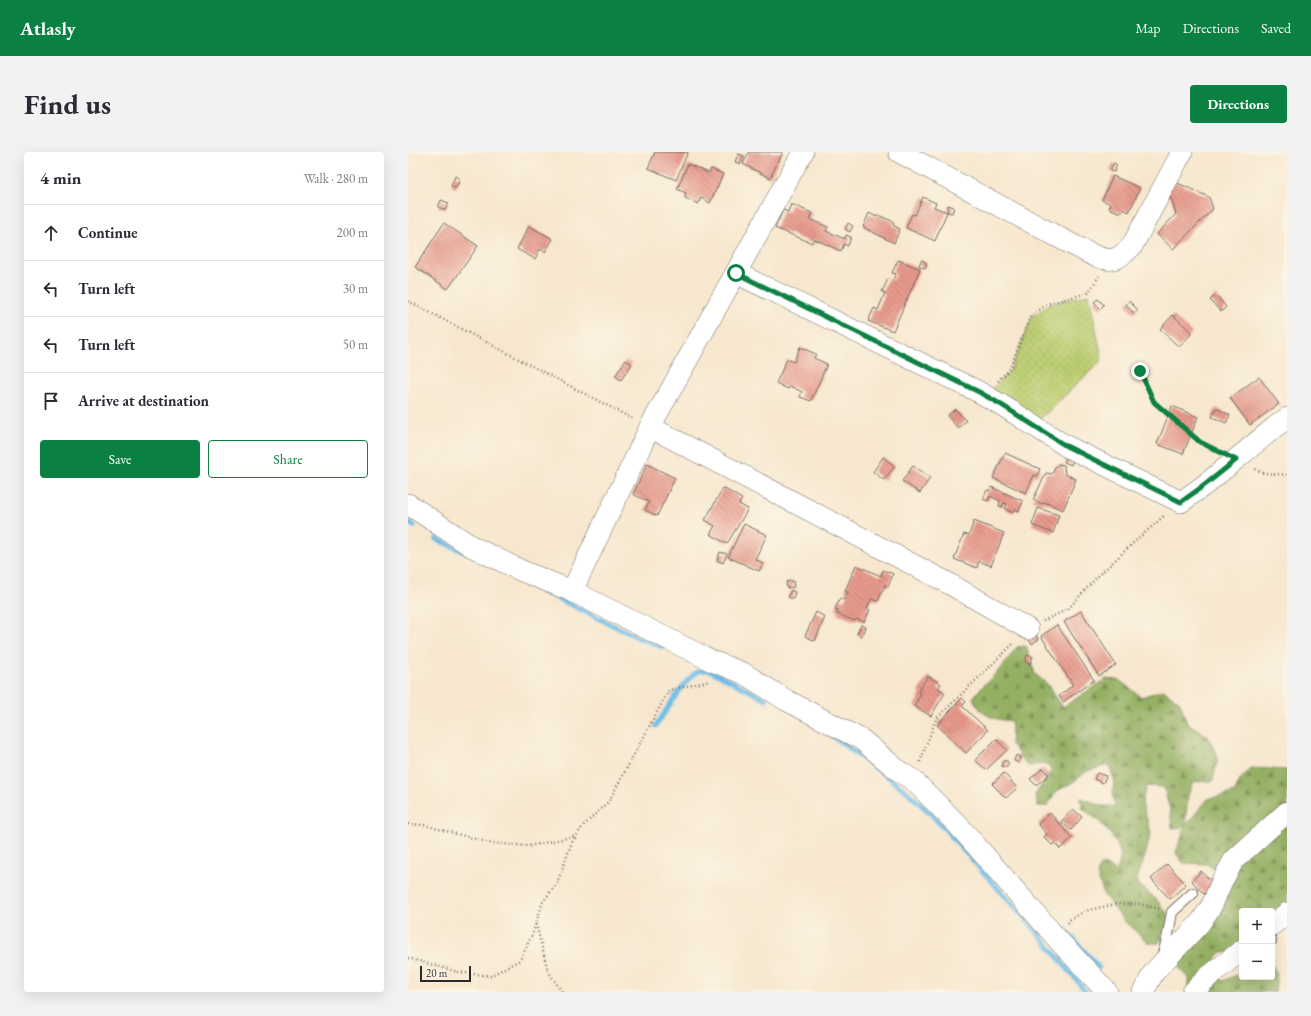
<!DOCTYPE html>
<html lang="en">
<head>
<meta charset="utf-8">
<style>
  body { margin:0; font-family:"EB Garamond",serif; background:#f2f2f3; color:#2b2b33 }
  .controls { position:absolute; right:12px; bottom:12px; display:grid; overflow:hidden; border-radius:4px; box-shadow:0 4px 16px #0002 }
  .controls button { width:36px; height:36px; display:grid; place-items:center; padding:0; border:0; border-bottom:1px solid #e1e1e2; background:#fff; color:#2b2b33; font:20px sans-serif }
  .scale { position:absolute; left:12px; bottom:10px; width:51px; box-sizing:border-box; padding-left:4px; border:2px solid #2b2b2b; border-top:0; font-size:11px; line-height:14px; white-space:nowrap; color:#2b2b2b; -webkit-text-stroke:3px #fcf5e5; paint-order:stroke }
  .stop { position:absolute; width:12px; height:12px; margin:-9px; border:3px solid #0b8043; border-radius:50%; background:#fff }
  .stop.end { background:#0b8043; border-color:#fff; box-shadow:0 1px 4px #0008 }
  .list { margin:0; padding:0; list-style:none }
  h2 { display:flex; justify-content:space-between; align-items:center; height:52px; margin:0; padding:0 16px; font-size:17px }
  h2 small { font-size:13px; font-weight:400; color:#7c7c81 }
  .list li { display:grid; grid-template-columns:26px 1fr auto; gap:12px; align-items:center; box-sizing:border-box; height:56px; padding:0 16px; border-top:1px solid #e1e1e2 }
  .list b { display:block; font-size:15px; white-space:nowrap }
  .list em { font-size:13px; font-style:normal; color:#7c7c81 }
  .actions { display:flex; gap:8px; padding:12px 16px }
  .actions a { flex:1; padding:9px 0; border:1px solid #0b8043; border-radius:4px; text-align:center; font-size:14px; color:#0b8043 }
  .actions .main { background:#0b8043; color:#fff }
  .icon { flex:none; width:22px; height:22px; fill:none; stroke:currentColor; stroke-width:2; stroke-linecap:round; stroke-linejoin:round }
  .map { position:relative; flex:none; width:879px; height:840px; overflow:hidden; border-radius:4px }
  header { display:flex; align-items:center; gap:24px; box-sizing:border-box; height:56px; padding:0 20px; background:#0b8043; color:#fff }
  header strong { font-size:19px }
  nav { display:flex; gap:22px; margin-inline-start:auto; font-size:14px }
  .intro { display:flex; align-items:center; justify-content:space-between; box-sizing:border-box; height:96px; padding:0 24px }
  h1 { margin:0; font-size:28px }
  .button { padding:10px 18px; border-radius:4px; background:#0b8043; color:#fff; font-size:14px; font-weight:700 }
  main { display:flex; gap:24px; padding:0 24px }
  aside { flex:1; background:#fff; border-radius:4px; box-shadow:0 4px 16px #0002 }
  .map>svg:first-child { display:block }
  .grass { fill:url(#grass-dots); stroke:#737c4e }
  .forest { fill:url(#forest-firs); stroke:#606e47 }
  .lines { fill:none; stroke-linecap:round; stroke-linejoin:round }
  .stream { stroke:#6cbde7; stroke-width:5 }
  .building { fill:url(#building-back-hatch) }
  .service-casing { stroke:#726d64; stroke-width:12 }
  .minor-casing { stroke:#726d64; stroke-width:22 }
  .path { stroke:#726d64; stroke-width:2.5; stroke-dasharray:1 3; stroke-linecap:butt }
  .service { stroke:#fff; stroke-width:10 }
  .minor { stroke:#fff; stroke-width:21 }
  .route { stroke:#0b8043; stroke-width:5 }
</style>
</head>
<body>
<header>
<strong>Atlasly</strong>
<nav><a>Map</a><a>Directions</a><a>Saved</a></nav>
</header>
<div class="intro"><h1>Find us</h1><a class="button">Directions</a></div>
<main>
<aside>
<h2>4 min<small>Walk · 280 m</small></h2>
<ul class="list">
<li><svg class="icon" aria-label="ahead" viewBox="0 0 24 24"><path d="M12 20V5M6 11l6-6 6 6"/></svg><div><b>Continue</b></div><em>200 m</em></li>
<li><svg class="icon" aria-label="left" viewBox="0 0 24 24"><path d="M17 20v-9H6M10 6l-5 5 5 5"/></svg><div><b>Turn left</b></div><em>30 m</em></li>
<li><svg class="icon" aria-label="left" viewBox="0 0 24 24"><path d="M17 20v-9H6M10 6l-5 5 5 5"/></svg><div><b>Turn left</b></div><em>50 m</em></li>
<li><svg class="icon" aria-label="arrive" viewBox="0 0 24 24"><path d="M6 21V4h12l-3 4 3 4H6"/></svg><div><b>Arrive at destination</b></div></li>
</ul>
<div class="actions"><a class="main">Save</a><a>Share</a></div>
</aside>
<div class="map">
<svg width="879" height="840" viewBox="0 0 879 840">
  <defs>
    <pattern id="grass-dots" width="8" height="8" patternUnits="userSpaceOnUse"><rect width="8" height="8" fill="#bbcd71"/><path d="M2 2h.1M6 6h.1" fill="none" stroke="#a1b062" stroke-width="1.8" stroke-linecap="round"/></pattern>
    <pattern id="forest-firs" width="22" height="20" patternUnits="userSpaceOnUse"><rect width="22" height="20" fill="#94b063"/><path d="M5 1l3.5 6h-7zM16 11l3.5 6h-7z" fill="#798f52"/></pattern>
    <pattern id="building-back-hatch" width="6" height="6" patternUnits="userSpaceOnUse"><rect width="6" height="6" fill="#e89a8c"/><path d="M-1 5l2 2M0 0l6 6M5-1l2 2" fill="none" stroke="#bc7e73"/></pattern>
  </defs>
  <rect width="100%" height="100%" fill="#fcf5e5"/>
  <filter id="ink" filterUnits="userSpaceOnUse"><feTurbulence type="fractalNoise" baseFrequency=".025" numOctaves="2"/><feDisplacementMap in="SourceGraphic" scale="8" xChannelSelector="R" yChannelSelector="G"/><feConvolveMatrix kernelMatrix="1 2 1 2 8 2 1 2 1" color-interpolation-filters="sRGB"/></filter>
  <filter id="wash" filterUnits="userSpaceOnUse"><feTurbulence type="fractalNoise" baseFrequency=".012" numOctaves="4" result="noise"/><feDisplacementMap in="SourceGraphic" scale="16" xChannelSelector="R" yChannelSelector="G"/><feGaussianBlur stdDeviation="0.9" result="paint"/><feColorMatrix in="noise" values="0 0 0 0 0 0 0 0 0 0 0 0 0 0 0 0 0 1.4 0 .05"/><feComposite in="paint" operator="in"/></filter>
  <g filter="url(#wash)">
    <rect width="100%" height="100%" fill="#f7e7ce"/>
    <polygon class="grass" points="681,142 694,208 630,269 581,240 602,219 624,165 640,153"/>
    <path class="forest" d="M618 494 627 522 639 532 655 555 698 527 711 528 733 545 755 538 772 550 779 571 800 584 810 606 805 629 785 630 780 644 777 674 800 647 827 640 832 628 843 616 879 618V752L864 764V759H834V801L813 800 800 816 815 829 831 822 834 817V825H864V813L869 822 867 840H781V826L764 808 812 720 798 712 775 711 768 701 777 675 764 676 762 657 756 635 738 634 734 652 743 680 737 704 728 730 748 747 769 774 750 791H741L716 769 696 743 689 722 693 712 709 719C710 714 714 706 712 701 707 681 689 667 674 656L673 646 694 654H707L705 642 706 627 701 613 679 619 667 629 649 639 639 654H630L627 643 644 618 636 611 620 614 603 592 604 578 603 569C584 567 573 564 565 546L572 537 595 514 609 495Z"/>
    <g class="lines">
      <g class="stream">
        <polyline points="0,370 6,374"/>
        <polyline points="28,387 54,399"/>
        <polyline points="120,432 233,487 254,495"/>
        <path d="M248 574C257 561 277 525 291 519 294 518 298 518 301 518L358 547"/>
        <polyline points="423,583 497,638 523,662 630,781 678,840"/>
        <polyline points="657,777 691,816"/>
      </g>
    </g>
    <g id="blocks">
      <g class="building">
        <polygon points="247,0 280,0 268,28 240,16"/>
        <polygon points="341,0 375,0 362,26 335,12"/>
        <polygon points="330,2 336,4 332,12 327,10"/>
        <polygon points="706,11 709,13 706,20 702,19"/>
        <polygon points="280,12 301,21 303,17 315,22 302,51 293,46 290,52 277,46 278,41 269,37"/>
        <polygon points="47,24 52,27 48,36 43,34"/>
        <polygon points="705,24 732,36 721,60 715,57 713,61 701,56 703,52 694,48"/>
        <polygon points="765,29 801,45 805,57 765,97 749,82 768,62 763,46 757,43"/>
        <polygon points="515,45 528,51 526,55 539,60 527,89 498,76 504,62 507,63"/>
        <polygon points="33,48 41,51 37,58 30,55"/>
        <polygon points="383,52 404,61 401,67 420,75 418,79 437,87 438,83 443,85 440,94 436,92 433,99 406,87 404,91 367,76 375,58 380,60"/>
        <polygon points="540,53 546,55 544,61 539,60"/>
        <polygon points="461,61 469,65 470,63 486,70 485,73 492,77 486,91 455,75"/>
        <polygon points="36,71 70,94 40,137 7,115"/>
        <polygon points="440,71 445,74 442,80 437,77"/>
        <polygon points="121,74 145,87 137,100 132,97 127,107 109,97"/>
        <polygon points="490,108 512,117 485,179 460,169 466,156 470,158 477,141 474,140 480,127 485,128 488,122 484,121"/>
        <polygon points="513,108 519,111 517,116 511,114"/>
        <polygon points="808,143 818,155 813,160 802,148"/>
        <polygon points="690,147 696,153 692,157 686,150"/>
        <polygon points="721,149 730,158 726,161 718,153"/>
        <polygon points="765,163 784,181 771,195 752,177"/>
        <polygon points="392,195 408,202 406,206 419,212 403,249 392,245 394,240 382,234 380,237 368,231 379,207 386,210"/>
        <polygon points="218,208 224,212 213,228 207,224"/>
        <polygon points="851,225 871,252 842,273 822,246"/>
        <polygon points="764,254 790,265 775,302 749,292"/>
        <polygon points="808,256 822,263 818,271 804,265"/>
        <polygon points="547,257 558,269 550,276 539,264"/>
        <polygon points="597,301 632,317 629,324 626,323 618,341 585,326"/>
        <polygon points="661,301 667,304 663,313 656,310"/>
        <polygon points="475,305 487,314 476,328 465,320"/>
        <polygon points="239,312 267,326 249,364 237,358 241,350 225,342"/>
        <polygon points="651,312 656,313 657,322 668,327 655,358 636,350 635,352 625,348 638,321 643,322 645,321 647,315"/>
        <polygon points="505,314 522,326 512,341 494,329"/>
        <polygon points="583,335 615,349 611,359 606,357 605,361 597,357 599,352 596,351 594,355 591,354 592,349 582,344 580,349 575,347 579,338 581,339"/>
        <polygon points="315,336 334,347 331,352 340,357 319,392 302,382 307,374 297,368"/>
        <polygon points="630,356 651,363 645,381 624,373"/>
        <polygon points="566,369 596,381 583,414 571,409 569,416 546,407 556,382 561,383"/>
        <polygon points="336,372 359,383 347,407 355,411 351,419 320,405"/>
        <polygon points="312,400 319,402 315,411 309,408"/>
        <polygon points="448,413 473,424 475,418 485,422 480,435 477,433 470,449 463,447 459,457 462,458 456,470 448,467 447,469 429,462 430,458 427,457 432,446 436,448 440,440 437,439"/>
        <polygon points="385,429 386,435 379,436 378,430"/>
        <polygon points="383,438 387,440 385,447 380,445"/>
        <polygon points="673,459 708,513 691,524 656,470"/>
        <polygon points="408,460 417,465 407,489 397,484"/>
        <polygon points="453,473 458,475 454,484 449,482"/>
        <polygon points="649,473 686,528 655,550 651,544 665,533 633,484"/>
        <polygon points="627,482 631,487 624,492 620,487"/>
        <polygon points="619,503 625,505 622,512 617,510"/>
        <polygon points="520,524 533,532 530,536 537,541 523,564 506,554 513,542 510,540"/>
        <polygon points="554,546 558,550 554,554 580,578 558,601 529,573"/>
        <polygon points="588,587 599,598 578,618 567,608"/>
        <polygon points="608,603 613,605 611,611 606,609"/>
        <circle cx="597" cy="612" r="3.5"/>
        <polygon points="635,616 641,623 628,633 622,627"/>
        <polygon points="596,621 609,636 598,646 584,632"/>
        <polygon points="689,621 698,624 695,631 686,627"/>
        <polygon points="665,657 674,665 663,678 653,670"/>
        <polygon points="642,661 664,686 652,697 647,691 644,693 636,685 639,682 630,672"/>
        <polygon points="759,712 778,732 762,747 743,727"/>
        <polygon points="793,719 806,732 796,742 784,729"/>
        <polygon points="864,781 867,783 869,789 868,792 864,793"/>
      </g>
    </g>
  </g>
  <g filter="url(#ink)">
    <use href="#blocks" fill-opacity="0" stroke="#726d64" stroke-width="1"/>
    <g class="lines">
      <defs>
        <polyline id="service" points="754,805 759,788 764,760 785,741"/>
        <g id="minor">
          <path d="M491 0 665 93C676 98 693 110 706 107 713 105 719 99 724 94L774 0"/>
          <polyline points="328,121 571,240 592,252 658,294 773,350 798,332 867,275 879,266"/>
          <polyline points="242,275 540,431 620,477"/>
          <polyline points="0,352 63,394 114,419 164,439 304,509 335,521 378,548 454,588 492,620 505,628 550,673 652,790 699,840"/>
          <polyline points="164,439 242,275 395,0"/>
          <polyline points="864,773 879,761"/>
          <polyline points="735,840 746,820 792,771 804,753 814,729 826,708 879,660"/>
          <polyline points="785,840 800,825 834,798"/>
        </g>
      </defs>
      <use href="#service" class="service-casing"/>
      <use href="#minor" class="minor-casing"/>
      <g class="path">
        <polyline points="0,149 225,267"/>
        <polyline points="732,219 746,250 791,290 810,299"/>
        <polyline points="590,229 601,218 623,164 639,152 680,141 691,124"/>
        <polyline points="847,317 855,321 879,323"/>
        <polyline points="635,469 660,457 688,426 723,393 757,363"/>
        <polyline points="512,610 528,567 606,491"/>
        <polyline points="0,672 16,673 82,691 121,694 168,684"/>
        <polyline points="660,771 661,768 677,759 708,752 731,752 751,757"/>
        <polyline points="128,772 140,819 154,840"/>
        <polyline points="0,806 50,820 82,824 112,808 124,783 135,750 149,731 164,690 176,673 201,649 261,538 302,529"/>
      </g>
      <use href="#service" class="service"/>
      <use href="#minor" class="minor"/>
    </g>
  </g>
  <g class="lines" filter="url(#ink)">
    <polyline class="route" points="328,121 571,240 592,252 658,294 773,350 798,332 828,308 792,290 746,250 732,219"/>
  </g>
</svg>
<div class="controls">
<button>+</button>
<button>−</button>
</div>
<div class="scale">20 m</div>
<div class="stop" style="left:328px;top:121px"></div>
<div class="stop end" style="left:732px;top:219px"></div>
</div>
</main>
</body>
</html>
